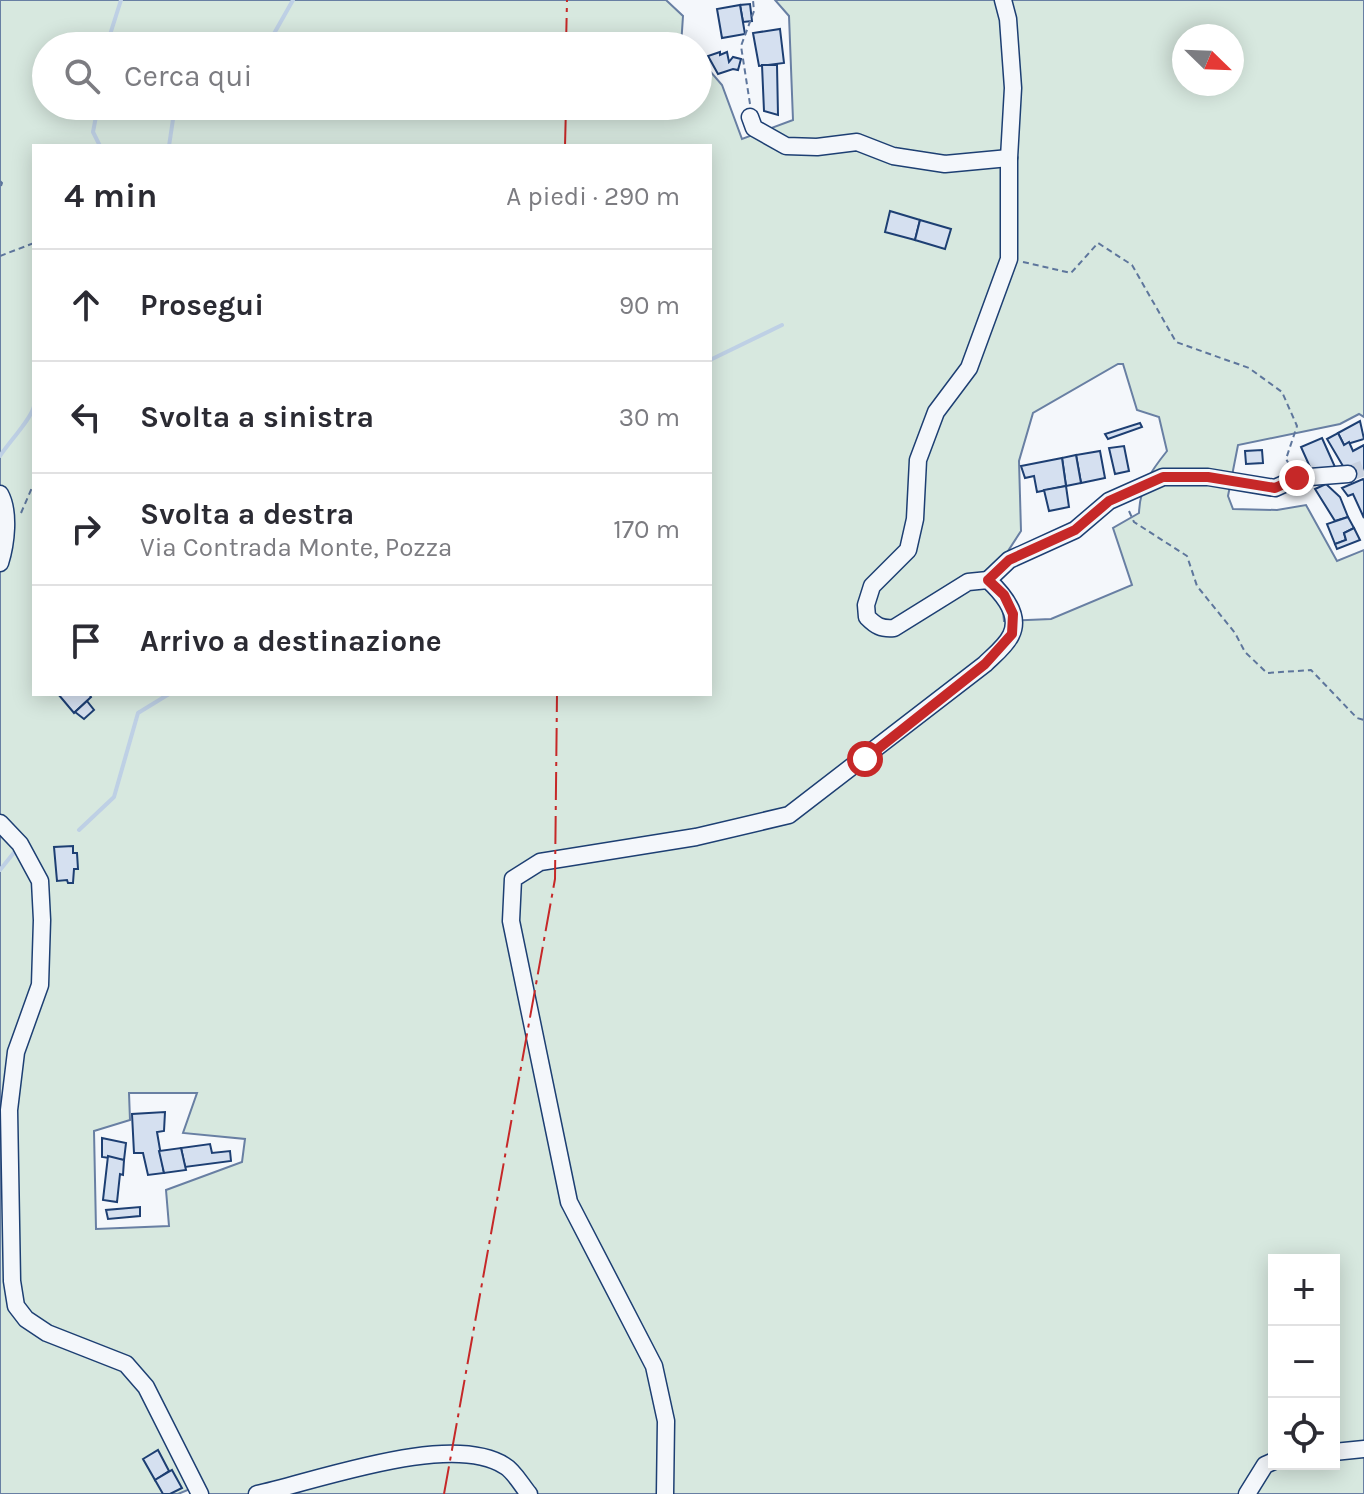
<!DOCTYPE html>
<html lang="it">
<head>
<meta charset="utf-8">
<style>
  body { margin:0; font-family:Karla,sans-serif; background:#f2f2f3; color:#2b2b33 }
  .controls { position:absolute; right:24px; bottom:24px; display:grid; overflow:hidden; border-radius:0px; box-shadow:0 4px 20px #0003 }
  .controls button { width:72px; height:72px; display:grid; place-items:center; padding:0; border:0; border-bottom:2px solid #e1e1e2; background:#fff; color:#2b2b33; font:40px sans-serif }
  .compass { position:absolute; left:1172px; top:24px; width:72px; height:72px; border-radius:50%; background:#fff; box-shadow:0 4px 20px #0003; rotate:113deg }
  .stop { position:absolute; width:24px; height:24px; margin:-18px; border:6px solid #c62828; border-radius:50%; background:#fff }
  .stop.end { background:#c62828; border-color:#fff; box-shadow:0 2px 8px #0008 }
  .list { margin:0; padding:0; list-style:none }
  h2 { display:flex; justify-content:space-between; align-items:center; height:104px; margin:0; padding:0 32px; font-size:34px }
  h2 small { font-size:26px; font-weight:400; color:#7c7c81 }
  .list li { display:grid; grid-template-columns:52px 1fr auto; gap:24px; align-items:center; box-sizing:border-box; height:112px; padding:0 32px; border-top:2px solid #e1e1e2 }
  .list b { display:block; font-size:30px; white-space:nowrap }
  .list p { margin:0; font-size:26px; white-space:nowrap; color:#7c7c81 }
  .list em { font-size:26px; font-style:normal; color:#7c7c81 }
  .icon { flex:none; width:44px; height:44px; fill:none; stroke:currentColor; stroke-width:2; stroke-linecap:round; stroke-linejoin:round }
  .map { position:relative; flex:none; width:1364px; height:1494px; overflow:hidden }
  .search { position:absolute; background:#fff; box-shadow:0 4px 20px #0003; left:32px; top:32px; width:680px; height:88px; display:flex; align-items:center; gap:20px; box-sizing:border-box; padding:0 28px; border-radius:44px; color:#7c7c81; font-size:30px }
  .panel { position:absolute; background:#fff; box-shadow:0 4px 20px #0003; left:32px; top:144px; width:680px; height:552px; border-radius:0px }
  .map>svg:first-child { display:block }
  .green { fill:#d7e8df; stroke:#687fa3; stroke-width:2; fill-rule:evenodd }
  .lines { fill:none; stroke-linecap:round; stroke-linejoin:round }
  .stream { stroke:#bed0e5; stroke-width:4 }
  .building { fill:#d5e0f0; stroke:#1d3f73; stroke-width:2 }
  .minor-tunnel { stroke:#c9d2e0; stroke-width:16; stroke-dasharray:16 8; stroke-linecap:butt }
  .minor-casing { stroke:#1d3f73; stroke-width:19 }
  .path { stroke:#5e769c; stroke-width:2; stroke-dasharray:6 4; stroke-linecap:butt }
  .minor { stroke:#f4f7fb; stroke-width:16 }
  .power { stroke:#c62828; stroke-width:2; stroke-dasharray:28 6 4 6; stroke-linecap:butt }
  .route { stroke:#c62828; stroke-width:10 }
</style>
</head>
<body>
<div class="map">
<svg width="1364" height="1494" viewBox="0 0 1364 1494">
  <rect width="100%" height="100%" fill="#f4f7fb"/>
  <path class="green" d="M0 0H666L683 16 681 46H46V106H698V68L704 64 722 85 742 139 793 120 789 16 775 0H1364V417L1359 414 1340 424 1238 445 1228 496 1233 509 1277 510 1306 505 1337 561 1364 550V1494H193L190 1489 178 1494H0ZM1184 36H1232V84H1184ZM34 146H710V694H34ZM1118 364H1123L1137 410 1159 417 1167 451C1151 471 1140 486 1139 513L1113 528 1132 585 1051 619 1004 621C1003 604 998 597 984 588L1021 531 1019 461 1033 413ZM129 1093H197L183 1133 245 1139 242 1162 166 1190 169 1226 96 1229 94 1131 130 1120ZM1274 1260H1334V1464H1274Z"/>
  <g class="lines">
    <g class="stream">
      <polyline points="110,46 108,41 121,0"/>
      <polyline points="267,46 293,0"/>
      <polyline points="98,106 93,132 100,146"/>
      <polyline points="169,146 175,106"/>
      <polyline points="710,360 782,325"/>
      <path d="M0 456C9 442 32 418 34 406"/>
      <polyline points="79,830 114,797 138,713 169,694"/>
      <polyline points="0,870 16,850"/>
    </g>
  </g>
  <g class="building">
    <polygon points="750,4 752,21 743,22 740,5"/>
    <polygon points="740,5 745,34 722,38 717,9"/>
    <polygon points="780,29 784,63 759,66 753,33"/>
    <polygon points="720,52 720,55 727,52 729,62 733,57 741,59 738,70 733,69 718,74 708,56"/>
    <polygon points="762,65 777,65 778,115 764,111"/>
    <polygon points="890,211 920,220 915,240 885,232"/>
    <polygon points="920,220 951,229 945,249 915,240"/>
    <polygon points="1360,421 1364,439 1344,445 1338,433"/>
    <polygon points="1140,423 1142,427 1108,439 1105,434"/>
    <polygon points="1338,433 1344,445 1349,442 1353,451 1364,445 1364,471 1350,478 1327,439"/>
    <polygon points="1322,438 1335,467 1314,476 1301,447"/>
    <polygon points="1124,446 1129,471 1115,474 1109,448"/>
    <polygon points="1262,450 1263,463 1246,464 1245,451"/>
    <polygon points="1100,451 1105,478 1081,483 1076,455"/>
    <polygon points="1076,455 1081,483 1066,486 1062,458"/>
    <polygon points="1062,458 1066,486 1037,492 1034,476 1025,478 1021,466"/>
    <polygon points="1363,479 1364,481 1364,518 1353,494 1348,496 1342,488"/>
    <polygon points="1326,484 1340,497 1348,517 1335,521 1315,489"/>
    <polygon points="1066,486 1069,507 1049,511 1044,490"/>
    <polygon points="1348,517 1354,528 1344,533 1346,540 1335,544 1327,524"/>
    <polygon points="1354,528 1360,540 1337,549 1335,544 1346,540 1344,533"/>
    <polygon points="58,694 89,694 91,697 74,713"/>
    <polygon points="87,701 94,710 84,719 75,712"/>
    <polygon points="73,846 73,853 77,853 78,869 74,869 73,883 68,883 67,880 57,881 54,847"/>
    <polygon points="165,1112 164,1131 157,1132 164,1173 148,1175 143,1153 134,1153 132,1114"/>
    <polygon points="102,1138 126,1143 124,1160 102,1157"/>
    <polygon points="210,1144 212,1153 230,1151 231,1161 185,1167 181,1148"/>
    <polygon points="181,1148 186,1170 164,1173 159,1151"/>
    <polygon points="108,1156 124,1160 123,1175 120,1174 117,1202 103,1200"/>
    <polygon points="140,1207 140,1216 108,1219 106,1210"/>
    <polygon points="158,1450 169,1471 155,1480 143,1459"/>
    <polygon points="172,1470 182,1488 170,1494 163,1494 155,1480"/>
  </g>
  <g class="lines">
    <polyline class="minor-tunnel" points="1348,474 1364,468"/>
    <defs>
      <g id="minor">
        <polyline points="750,117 754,128 786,146 817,147 857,142 893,156 945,164 1009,158"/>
        <path d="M0 494C10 512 6 544 0 563"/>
        <polyline points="988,580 1009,560 1075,530 1109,501 1163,477 1208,477 1275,488 1297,478 1348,474"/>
        <polyline points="0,823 20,844 40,881 42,920 40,985 16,1052 9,1110 12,1281 16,1306 26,1319 47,1333 126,1364 146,1387 200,1494"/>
        <polyline points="1334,1452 1364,1449"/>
        <path d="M257 1494C317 1481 451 1431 505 1466 514 1471 522 1486 529 1494"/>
        <path d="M665 1494 666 1421 654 1366 569 1202 511 921 513 879 540 862 696 837 789 815 985 664C993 656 1006 646 1011 635 1021 615 1002 593 988 580L968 582 894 628C881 629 876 626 867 617L866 605 872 586 908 550 915 519 918 460 936 412 969 368 1009 259V158L1013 88 1008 19 1003 0"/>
        <polyline points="1247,1494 1265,1465 1274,1461"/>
      </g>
    </defs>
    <use href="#minor" class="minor-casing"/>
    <g class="path">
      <polyline points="750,104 741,46 754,11 753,0"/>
      <polyline points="0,181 2,183 0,189"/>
      <polyline points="0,256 34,243"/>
      <polyline points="1023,262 1071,273 1098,243 1132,265 1176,342 1249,368 1282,392 1297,426 1286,459 1290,466"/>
      <polyline points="1129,511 1134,522 1187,556 1197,586 1235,633 1245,652 1267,673 1311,670 1357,718 1364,720"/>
      <polyline points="21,513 34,483"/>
    </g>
    <use href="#minor" class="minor"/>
    <g class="power">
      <polyline points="566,46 567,0"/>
      <polyline points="565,146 566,106"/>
      <polyline points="444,1494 555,879 557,694"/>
    </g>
  </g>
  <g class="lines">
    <polyline class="route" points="865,759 985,664 1012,634 1013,614 1004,595 988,580 1009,560 1075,530 1109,501 1163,477 1208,477 1275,488 1297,478"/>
  </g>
</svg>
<div class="controls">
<button>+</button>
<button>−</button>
<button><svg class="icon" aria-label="locate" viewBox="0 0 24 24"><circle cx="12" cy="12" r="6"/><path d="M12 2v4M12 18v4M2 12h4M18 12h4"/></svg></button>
</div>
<svg class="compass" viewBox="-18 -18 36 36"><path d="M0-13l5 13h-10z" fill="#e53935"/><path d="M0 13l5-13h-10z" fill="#7c7c81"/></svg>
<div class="stop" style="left:865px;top:759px"></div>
<div class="stop end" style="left:1297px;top:478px"></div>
<div class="search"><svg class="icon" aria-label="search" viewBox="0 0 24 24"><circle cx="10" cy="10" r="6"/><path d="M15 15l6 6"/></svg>Cerca qui</div>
<section class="panel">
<h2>4 min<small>A piedi · 290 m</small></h2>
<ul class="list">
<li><svg class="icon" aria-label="ahead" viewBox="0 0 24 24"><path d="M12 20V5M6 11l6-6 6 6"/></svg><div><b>Prosegui</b></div><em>90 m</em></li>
<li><svg class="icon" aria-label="left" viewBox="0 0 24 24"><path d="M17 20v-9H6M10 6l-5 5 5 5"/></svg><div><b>Svolta a sinistra</b></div><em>30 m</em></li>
<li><svg class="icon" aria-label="right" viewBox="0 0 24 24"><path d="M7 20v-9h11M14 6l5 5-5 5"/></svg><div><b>Svolta a destra</b><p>Via Contrada Monte, Pozza</p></div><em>170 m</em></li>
<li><svg class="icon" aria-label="arrive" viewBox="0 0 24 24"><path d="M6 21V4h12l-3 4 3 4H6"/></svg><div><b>Arrivo a destinazione</b></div></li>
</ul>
</section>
</div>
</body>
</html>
